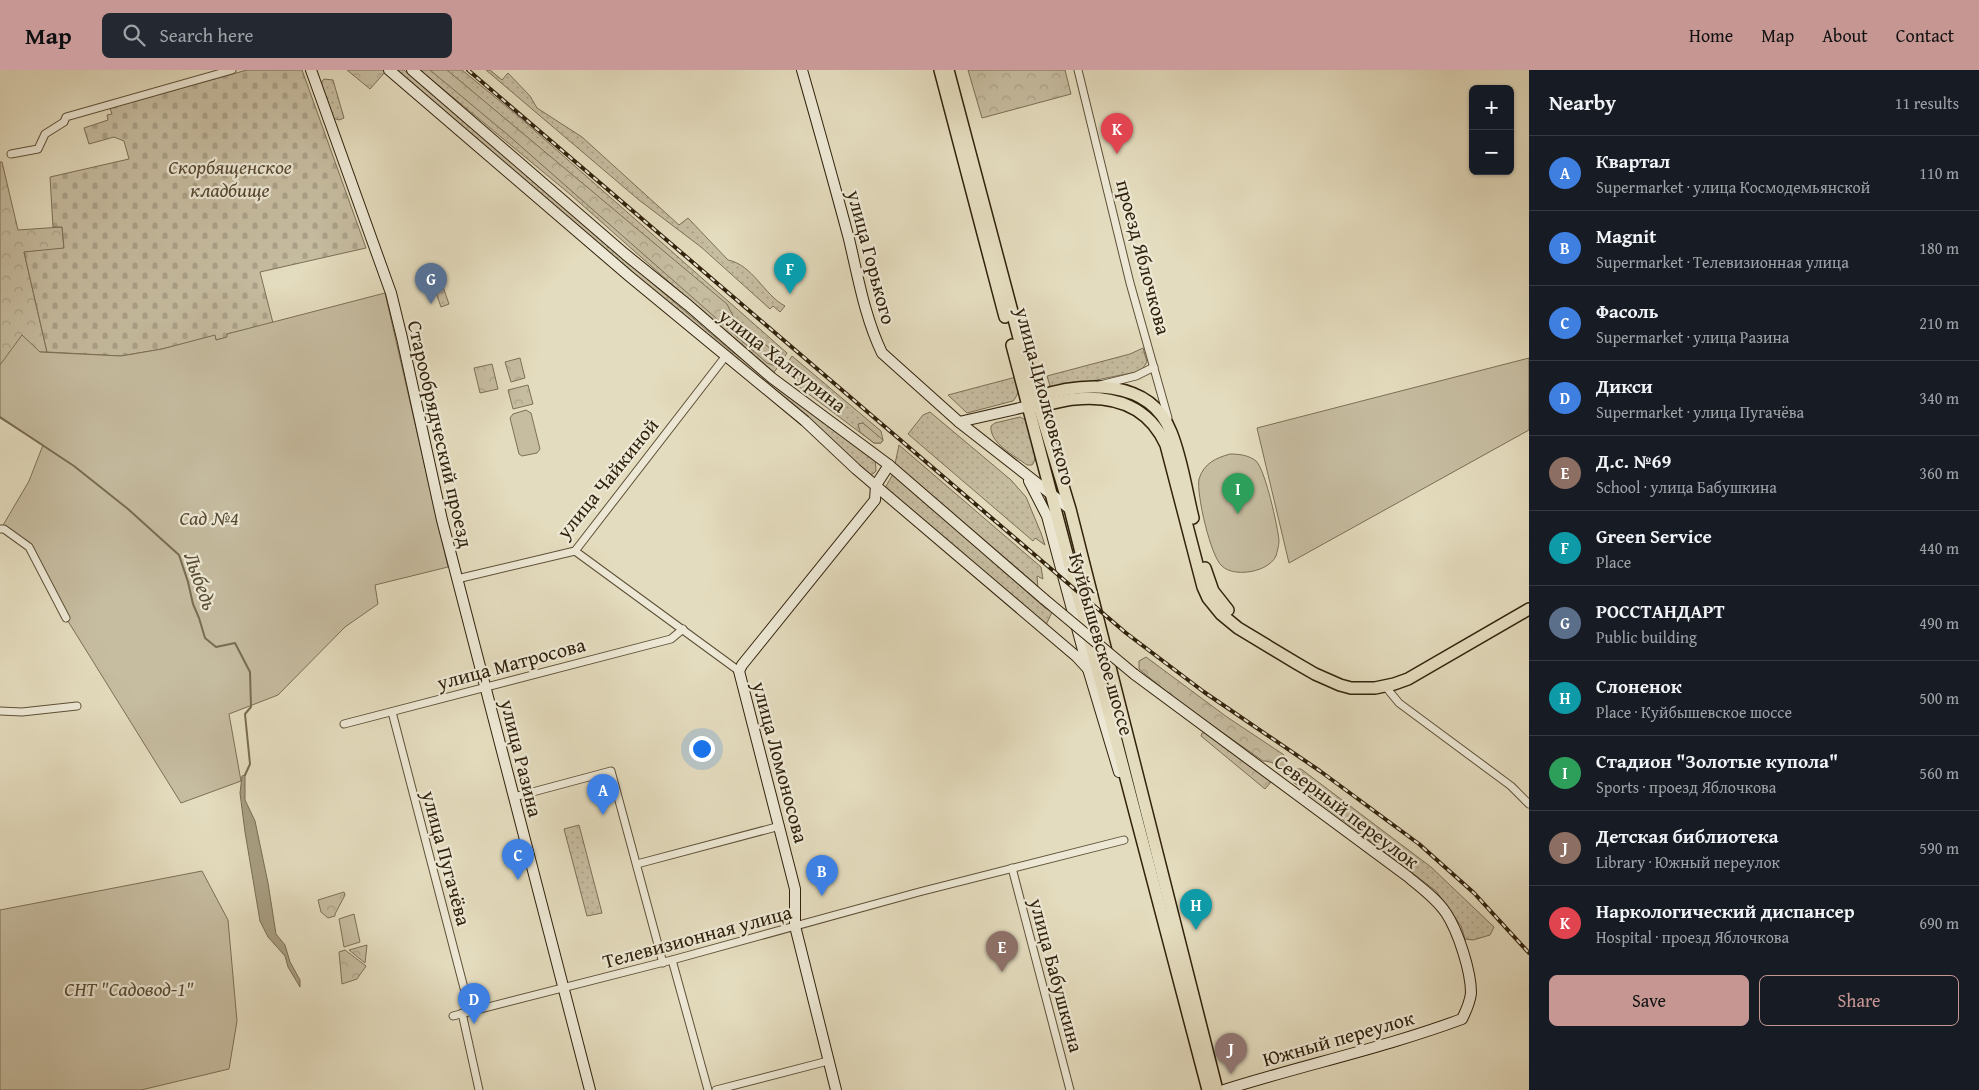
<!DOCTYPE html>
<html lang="en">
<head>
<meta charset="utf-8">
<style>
  body { margin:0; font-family:"Gentium Book Plus",serif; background:#242831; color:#f1f3f6 }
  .controls { position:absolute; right:15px; top:15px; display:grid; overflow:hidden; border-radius:8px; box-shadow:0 1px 4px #0004 }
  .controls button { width:45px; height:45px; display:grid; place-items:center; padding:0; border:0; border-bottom:1px solid #363941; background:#171b24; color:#f1f3f6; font:25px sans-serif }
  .you { position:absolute; left:701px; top:678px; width:18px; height:18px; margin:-12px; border:4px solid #fff; border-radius:50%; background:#1a73e8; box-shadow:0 0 0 8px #1a73e833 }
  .badge { display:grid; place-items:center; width:32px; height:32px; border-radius:50%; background:#c59692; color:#fff; font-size:16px; font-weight:700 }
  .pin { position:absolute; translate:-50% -41px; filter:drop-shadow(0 1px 2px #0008) }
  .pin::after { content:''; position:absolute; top:26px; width:18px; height:15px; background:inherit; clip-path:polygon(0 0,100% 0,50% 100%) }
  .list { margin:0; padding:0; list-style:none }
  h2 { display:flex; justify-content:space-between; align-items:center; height:65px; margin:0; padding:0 20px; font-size:21px }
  h2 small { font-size:16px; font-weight:400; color:#9ea1a6 }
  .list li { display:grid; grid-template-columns:32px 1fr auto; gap:15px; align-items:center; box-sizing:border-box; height:75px; padding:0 20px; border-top:1px solid #363941 }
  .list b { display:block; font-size:19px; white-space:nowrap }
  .list p { margin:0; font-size:16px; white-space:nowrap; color:#9ea1a6 }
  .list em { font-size:16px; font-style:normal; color:#9ea1a6 }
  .actions { display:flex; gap:10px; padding:15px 20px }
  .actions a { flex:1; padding:11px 0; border:1px solid #c59692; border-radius:8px; text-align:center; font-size:18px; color:#c59692 }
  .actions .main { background:#c59692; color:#111 }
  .icon { flex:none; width:28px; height:28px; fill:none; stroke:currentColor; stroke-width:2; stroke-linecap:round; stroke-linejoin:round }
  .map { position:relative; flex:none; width:1529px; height:1020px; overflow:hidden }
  header { display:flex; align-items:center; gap:30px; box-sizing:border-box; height:70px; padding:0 25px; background:#c59692; color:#111 }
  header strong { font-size:24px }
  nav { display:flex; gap:28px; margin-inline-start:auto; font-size:18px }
  .search { width:350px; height:45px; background:#242831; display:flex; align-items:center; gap:12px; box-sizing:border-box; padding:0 18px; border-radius:8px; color:#9ea1a6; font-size:19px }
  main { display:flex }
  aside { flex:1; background:#171b24 }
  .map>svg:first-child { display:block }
  .grass { fill:url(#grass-dots); stroke:#7c6f56 }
  .forest { fill:url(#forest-crowns); stroke:#7c6f56 }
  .cemetery { fill:url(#cemetery-stones); stroke:#7c6f56 }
  .garden { fill:#c6bca0; stroke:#7c6f56 }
  .water { fill:#a79d81; stroke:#786c52 }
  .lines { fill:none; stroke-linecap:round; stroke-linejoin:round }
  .stream { stroke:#786c52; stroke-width:2 }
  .street-casing { stroke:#5e5038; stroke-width:9 }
  .secondary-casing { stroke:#31220c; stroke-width:12 }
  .primary-casing { stroke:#31220c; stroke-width:14 }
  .street { stroke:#ede8d5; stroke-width:7 }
  .secondary { stroke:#ede8d5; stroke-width:10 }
  .primary { stroke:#e4dcbe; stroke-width:11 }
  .rail-casing { stroke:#31220c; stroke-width:4 }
  .rail { stroke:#ede8d5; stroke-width:2; stroke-dasharray:5.5; stroke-linecap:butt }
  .secondary-bridge-casing { stroke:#31220c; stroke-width:12; stroke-linecap:butt }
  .secondary-bridge { stroke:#ede8d5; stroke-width:10 }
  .labels { text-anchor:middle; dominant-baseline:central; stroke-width:4.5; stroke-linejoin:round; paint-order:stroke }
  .park-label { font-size:20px; font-style:italic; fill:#564831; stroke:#ede8d5 }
  .street-label { font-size:20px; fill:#31220c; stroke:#ede8d5 }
  .water-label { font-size:21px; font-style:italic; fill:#5a4d35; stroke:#ede8d5 }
</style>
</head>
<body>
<header>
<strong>Map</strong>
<div class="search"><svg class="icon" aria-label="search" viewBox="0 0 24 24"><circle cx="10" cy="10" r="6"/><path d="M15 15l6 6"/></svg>Search here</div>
<nav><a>Home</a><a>Map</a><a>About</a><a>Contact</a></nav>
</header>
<main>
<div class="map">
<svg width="1529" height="1020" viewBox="0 0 1529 1020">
  <defs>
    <pattern id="grass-dots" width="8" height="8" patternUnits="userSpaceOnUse" patternTransform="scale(1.25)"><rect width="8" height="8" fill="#c6bca0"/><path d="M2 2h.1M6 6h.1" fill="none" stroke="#aba189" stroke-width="1.8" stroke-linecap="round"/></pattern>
    <pattern id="forest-crowns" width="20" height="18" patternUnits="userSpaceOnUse" patternTransform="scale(1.25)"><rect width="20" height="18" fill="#c6bca0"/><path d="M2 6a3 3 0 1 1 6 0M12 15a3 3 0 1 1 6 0" fill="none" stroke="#aba189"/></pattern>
    <pattern id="cemetery-stones" width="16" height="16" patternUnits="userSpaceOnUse" patternTransform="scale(1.25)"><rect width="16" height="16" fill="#c6bca0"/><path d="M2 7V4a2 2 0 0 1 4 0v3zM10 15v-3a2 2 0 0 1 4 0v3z" fill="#aba189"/></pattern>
  </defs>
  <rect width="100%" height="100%" fill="#e4dcbe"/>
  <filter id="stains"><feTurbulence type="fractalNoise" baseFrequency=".004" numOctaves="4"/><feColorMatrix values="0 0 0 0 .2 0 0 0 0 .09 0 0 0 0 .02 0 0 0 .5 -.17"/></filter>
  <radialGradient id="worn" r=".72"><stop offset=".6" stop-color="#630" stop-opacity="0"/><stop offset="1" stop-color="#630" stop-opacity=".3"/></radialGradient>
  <g class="grass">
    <polygon points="395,0 404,0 730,280 875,388 876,401 873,404 869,405 630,201 448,44"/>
    <polygon points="420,0 462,0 518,46 787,283 773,304 571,125"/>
    <path d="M486 0H490L502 10 508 3 530 26 537 38 582 67 679 155 688 148 728 190C753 195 764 225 785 236L780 242 773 236 770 239 701 177 639 130Z"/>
    <polygon points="324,9 333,10 344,48 339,50 333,48 320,14"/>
    <polygon points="442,214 449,234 441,237 434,217"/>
    <polygon points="1143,278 1147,292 1141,301 1057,318 1050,316 1047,306 1130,284"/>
    <polygon points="792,286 881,361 883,370 881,373 874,373 794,313 796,308 785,297"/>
    <path d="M1016 307C1019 317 1020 323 1013 331L967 343 948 325Z"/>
    <polygon points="930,342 1011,410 1026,427 1041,463 1045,475 1035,468 1033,471 908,364 923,345"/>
    <path d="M1020 347C1024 349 1028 351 1030 355 1033 363 1039 389 1032 395H1027C1015 386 989 373 991 356L995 353Z"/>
    <polygon points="899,375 1041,497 1043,509 1037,506 1038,519 895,394"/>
    <polygon points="893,404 1045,538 1052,542 1046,555 885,418"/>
    <polygon points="1295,699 1301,699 1431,797 1494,857 1490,865 1473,870 1465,869 1461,856 1436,821 1293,712 1292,702"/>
    <polygon points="579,755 602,843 587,846 564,759"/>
  </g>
  <g class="forest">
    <polygon points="347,0 383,0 385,2 370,19"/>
    <polygon points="430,0 447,0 727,234 735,250 777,284 779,290 775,296 767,293 508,65"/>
    <polygon points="968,0 1065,0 1071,24 982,48"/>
    <polygon points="0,92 2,92 18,160 62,157 64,179 24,182 47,282 40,282 0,295"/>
    <polygon points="520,288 525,308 511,312 505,292"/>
    <polygon points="492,294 498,319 480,323 474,298"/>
    <polygon points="528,315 533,334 513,339 508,320"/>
    <polygon points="863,353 883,370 881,373 874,373 860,362 858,354"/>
    <path d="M1146 587 1227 647 1284 685 1288 692 1284 697C1276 696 1272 691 1263 691L1178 631 1139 599V591Z"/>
    <polygon points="1202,663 1205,663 1271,712 1265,719 1201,666"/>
    <polygon points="344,822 345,825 335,844 335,846 328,848 321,842 318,830"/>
    <polygon points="367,875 365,893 349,880"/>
    <polygon points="345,880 366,896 357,909 342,914 339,882"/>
  </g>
  <polygon class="cemetery" points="247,0 302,0 366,178 260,202 273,253 227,264 228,267 216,270 215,266 162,279 121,286 47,282 24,182 64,178 62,157 53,157 50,107 129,89 124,71 114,67 89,74 84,58 108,50 107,45 112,44 110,38"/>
  <g class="garden">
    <polygon points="385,223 448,497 375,515 378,534 345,557 278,625 229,644 241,711 181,733 66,548 29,477 2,457 29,411 43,375 0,348 0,295 22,265 40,282 121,286 162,279 215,265 216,270 227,267 227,264"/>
    <polygon points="1529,288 1529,360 1289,493 1257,358"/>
    <polygon points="526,340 531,343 540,379 537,383 522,386 519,384 510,348 513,344"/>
    <path d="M1230 384C1238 384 1249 385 1256 391 1265 399 1278 457 1279 471 1279 475 1277 482 1276 486 1271 496 1258 501 1247 502 1239 503 1228 502 1222 496 1211 488 1196 423 1199 409 1204 393 1216 388 1230 384Z"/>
    <polygon points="202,801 228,850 237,951 229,999 141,1020 0,1020 0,840"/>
    <polygon points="354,844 360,872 344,877 339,849"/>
  </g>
  <polygon class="water" points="245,705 245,730 255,751 268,813 276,864 285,875 290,892 300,910 300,917 288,897 285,886 268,867 260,851 245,762 240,723 242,706"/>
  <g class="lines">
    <polyline class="stream" points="0,347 74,396 128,439 179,485 188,512 193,534 199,548 205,568 216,577 235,573 250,602 251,637 245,644 250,694 245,705"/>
    <defs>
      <g id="street">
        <polyline points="1078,0 1130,213 1168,348"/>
        <polyline points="11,84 38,79 45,64 64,52 66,47 232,0"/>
        <polyline points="1100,315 1136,306 1154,297"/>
        <polyline points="0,459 4,459 29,477 66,548"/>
        <polyline points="575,481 739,601"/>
        <polyline points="457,509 575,481 725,287"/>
        <polyline points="1385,616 1399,633 1511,716 1529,734"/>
        <polyline points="0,641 22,642 77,636"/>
        <polyline points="392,642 470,941"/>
        <polyline points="344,654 671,569 683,559"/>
        <polyline points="514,727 611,701 663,893"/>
        <polyline points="637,794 780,756"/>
        <polyline points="1012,798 1070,1020"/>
        <polyline points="672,890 708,1020"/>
        <polyline points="462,943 479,1020"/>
        <polyline points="453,946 672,890 919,822 1124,770"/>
        <polyline points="716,1020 828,991"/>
      </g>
      <g id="secondary">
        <polyline points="311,0 391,223 402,268 442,450 590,1020"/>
        <polyline points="389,0 629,206 805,351 856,399 1077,587 1088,599"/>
        <polyline points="412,0 625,184 688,235 772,308 889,395 1044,529"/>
        <path d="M802 0C818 56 834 113 849 169 858 207 865 248 882 283L959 352 1070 439"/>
        <polyline points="959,352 1029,336"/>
        <polyline points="1029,411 1047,446 1088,599 1119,702"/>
        <path d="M1134 604 1407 806C1420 817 1436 828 1446 843 1458 861 1471 901 1471 923 1470 933 1466 941 1462 949 1384 978 1303 995 1224 1020"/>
        <polyline points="836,1020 795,856 795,819 739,601 742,595 875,430 876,415 889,395"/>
      </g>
      <g id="primary">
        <polyline points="940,0 1005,247"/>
        <polyline points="948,0 1023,283 1070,439 1217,1020"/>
        <polyline points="1012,275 1208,1020"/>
        <path d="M1036 327C1082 312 1149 307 1171 362 1182 389 1186 420 1193 448"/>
        <path d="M1033 336C1047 336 1061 330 1075 329 1115 325 1149 337 1166 375L1203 517 1208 528 1221 544 1238 558 1296 593 1315 604 1340 615 1351 618H1375L1394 614 1408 609 1529 539"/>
        <polyline points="1205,498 1213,521 1228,540"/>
      </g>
    </defs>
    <use href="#street" class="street-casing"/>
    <use href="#secondary" class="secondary-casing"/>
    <use href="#primary" class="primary-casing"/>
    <use href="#street" class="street"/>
    <use href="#secondary" class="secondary"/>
    <use href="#primary" class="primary"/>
    <defs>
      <polyline id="rail" points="468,0 1126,563 1204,622 1320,701 1419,774 1474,823 1529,883"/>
    </defs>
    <use href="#rail" class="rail-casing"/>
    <use href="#rail" class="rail"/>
    <defs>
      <polyline id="secondary-bridge" points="1044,529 1134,604"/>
    </defs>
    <use href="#secondary-bridge" class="secondary-bridge-casing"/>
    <use href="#secondary-bridge" class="secondary-bridge"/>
  </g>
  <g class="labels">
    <g class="park-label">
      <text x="230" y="96">Скорбященское<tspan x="230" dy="23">кладбище</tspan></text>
      <text x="209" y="447">Сад №4</text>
      <text x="129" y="918">СНТ "Садовод-1"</text>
    </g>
    <g class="street-label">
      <text transform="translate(872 187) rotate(75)">улица Горького</text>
      <text transform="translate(1144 187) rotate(75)">проезд Яблочкова</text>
      <text transform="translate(783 290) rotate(38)">улица Халтурина</text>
      <text transform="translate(1046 326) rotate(75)">улица Циолковского</text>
      <text transform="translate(441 364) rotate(77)">Старообрядческий проезд</text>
      <text transform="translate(607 408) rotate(-51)">улица Чайкиной</text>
      <text transform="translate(1102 574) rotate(74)">Куйбышевское шоссе</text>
      <text transform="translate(511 593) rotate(-15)">улица Матросова</text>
      <text transform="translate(522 688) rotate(76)">улица Разина</text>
      <text transform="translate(781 692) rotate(75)">улица Ломоносова</text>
      <text transform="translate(1347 741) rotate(37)">Северный переулок</text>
      <text transform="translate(447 788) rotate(75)">улица Пугачёва</text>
      <text transform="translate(697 866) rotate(-15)">Телевизионная улица</text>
      <text transform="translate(1057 905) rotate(75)">улица Бабушкина</text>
      <text transform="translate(1338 968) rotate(-16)">Южный переулок</text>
    </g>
    <g class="water-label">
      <text transform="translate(201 511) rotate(70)">Лыбедь</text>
    </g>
  </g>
  <rect width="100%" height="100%" filter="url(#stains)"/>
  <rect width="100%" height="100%" fill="url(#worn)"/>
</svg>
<div class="controls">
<button>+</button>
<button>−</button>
</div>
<div class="you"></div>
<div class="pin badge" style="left:603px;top:745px;background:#3f7fe0">A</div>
<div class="pin badge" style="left:822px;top:826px;background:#3f7fe0">B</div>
<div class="pin badge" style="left:518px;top:810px;background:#3f7fe0">C</div>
<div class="pin badge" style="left:474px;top:954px;background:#3f7fe0">D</div>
<div class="pin badge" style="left:1002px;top:902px;background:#8d6e63">E</div>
<div class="pin badge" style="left:790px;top:224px;background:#0f9aa8">F</div>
<div class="pin badge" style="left:431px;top:234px;background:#5c6f8a">G</div>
<div class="pin badge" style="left:1196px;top:860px;background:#0f9aa8">H</div>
<div class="pin badge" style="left:1238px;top:444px;background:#2e9e5b">I</div>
<div class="pin badge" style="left:1231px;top:1004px;background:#8d6e63">J</div>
<div class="pin badge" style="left:1117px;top:84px;background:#e0444e">K</div>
</div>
<aside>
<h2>Nearby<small>11 results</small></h2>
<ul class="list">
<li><span class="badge" style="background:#3f7fe0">A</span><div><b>Квартал</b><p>Supermarket · улица Космодемьянской</p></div><em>110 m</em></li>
<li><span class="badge" style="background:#3f7fe0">B</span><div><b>Magnit</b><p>Supermarket · Телевизионная улица</p></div><em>180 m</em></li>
<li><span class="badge" style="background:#3f7fe0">C</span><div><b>Фасоль</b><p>Supermarket · улица Разина</p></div><em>210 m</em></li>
<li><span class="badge" style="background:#3f7fe0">D</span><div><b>Дикси</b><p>Supermarket · улица Пугачёва</p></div><em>340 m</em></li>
<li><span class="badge" style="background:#8d6e63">E</span><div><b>Д.с. №69</b><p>School · улица Бабушкина</p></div><em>360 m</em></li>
<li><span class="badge" style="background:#0f9aa8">F</span><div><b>Green Service</b><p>Place</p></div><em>440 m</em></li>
<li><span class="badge" style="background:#5c6f8a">G</span><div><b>РОССТАНДАРТ</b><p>Public building</p></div><em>490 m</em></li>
<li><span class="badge" style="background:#0f9aa8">H</span><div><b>Слоненок</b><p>Place · Куйбышевское шоссе</p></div><em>500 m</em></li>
<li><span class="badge" style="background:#2e9e5b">I</span><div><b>Стадион &quot;Золотые купола&quot;</b><p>Sports · проезд Яблочкова</p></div><em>560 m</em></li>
<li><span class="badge" style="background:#8d6e63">J</span><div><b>Детская библиотека</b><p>Library · Южный переулок</p></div><em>590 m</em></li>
<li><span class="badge" style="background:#e0444e">K</span><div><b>Наркологический диспансер</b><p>Hospital · проезд Яблочкова</p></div><em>690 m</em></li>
</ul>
<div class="actions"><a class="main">Save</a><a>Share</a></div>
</aside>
</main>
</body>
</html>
